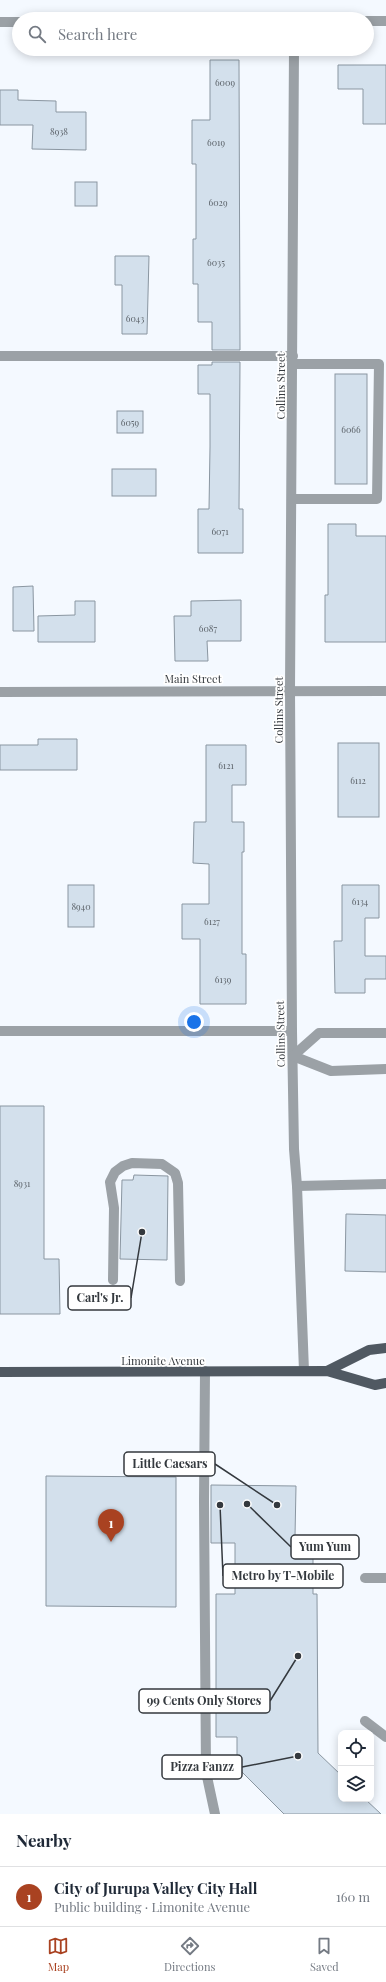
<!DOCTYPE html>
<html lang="en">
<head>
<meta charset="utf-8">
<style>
  body { margin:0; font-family:"Playfair Display",serif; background:#f6f6f7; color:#1f2937 }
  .controls { position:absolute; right:12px; bottom:12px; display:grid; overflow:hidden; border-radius:8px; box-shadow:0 2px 10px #0003 }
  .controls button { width:36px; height:36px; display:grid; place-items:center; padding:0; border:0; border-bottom:1px solid #e0e1e3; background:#fff; color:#1f2937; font:20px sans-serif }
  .you { position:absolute; left:194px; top:1022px; width:14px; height:14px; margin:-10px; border:3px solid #fff; border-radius:50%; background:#1a73e8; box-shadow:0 0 0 6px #1a73e833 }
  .badge { display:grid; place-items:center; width:26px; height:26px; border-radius:50%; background:#a94221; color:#fff; font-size:13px; font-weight:700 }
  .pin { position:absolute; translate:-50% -33px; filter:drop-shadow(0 1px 2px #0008) }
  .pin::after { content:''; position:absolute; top:21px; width:14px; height:12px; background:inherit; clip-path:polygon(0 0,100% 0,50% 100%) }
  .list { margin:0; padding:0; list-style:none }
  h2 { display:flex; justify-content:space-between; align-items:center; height:52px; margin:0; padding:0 16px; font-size:17px }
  h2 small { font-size:13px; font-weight:400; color:#747a83 }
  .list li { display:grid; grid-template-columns:26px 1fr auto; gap:12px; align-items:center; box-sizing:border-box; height:60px; padding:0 16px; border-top:1px solid #e0e1e3 }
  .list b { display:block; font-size:15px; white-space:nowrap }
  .list p { margin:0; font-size:13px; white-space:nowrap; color:#747a83 }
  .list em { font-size:13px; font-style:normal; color:#747a83 }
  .icon { flex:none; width:22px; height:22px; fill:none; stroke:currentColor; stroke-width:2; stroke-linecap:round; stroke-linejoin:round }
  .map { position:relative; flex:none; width:386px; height:1814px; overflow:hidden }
  .search { position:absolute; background:#fff; box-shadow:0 2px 10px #0003; left:12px; right:12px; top:12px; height:44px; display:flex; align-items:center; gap:10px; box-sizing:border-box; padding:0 14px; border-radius:22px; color:#747a83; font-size:15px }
  .sheet { height:112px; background:#fff }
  nav { display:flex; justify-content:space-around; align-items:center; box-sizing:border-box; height:56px; border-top:1px solid #e0e1e3; background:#fff; font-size:11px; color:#747a83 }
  nav a { display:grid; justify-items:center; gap:2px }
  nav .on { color:#a94221 }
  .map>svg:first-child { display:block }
  .building { fill:#d3e0ec; stroke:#8a96a1 }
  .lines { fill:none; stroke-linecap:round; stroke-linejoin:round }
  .minor { stroke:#9ba1a6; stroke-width:10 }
  .major { stroke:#505962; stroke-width:10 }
  .labels { text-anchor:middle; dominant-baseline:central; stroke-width:3.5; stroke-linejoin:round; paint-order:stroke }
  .number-label { font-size:9px; fill:#5c636a }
  .street-label { font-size:11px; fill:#34393e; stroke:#fff }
  .leader { fill:none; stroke:#34393e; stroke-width:1.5 }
  .callout-dot { fill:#34393e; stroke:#fff; stroke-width:1.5 }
  .callout { fill:#fff; stroke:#34393e; stroke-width:1.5 }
  .callout-label { font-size:12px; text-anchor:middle; font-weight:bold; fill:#34393e }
</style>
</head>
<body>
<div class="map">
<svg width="386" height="1814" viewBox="0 0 386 1814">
  <rect width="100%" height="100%" fill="#f4f9ff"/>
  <g class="building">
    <polygon points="210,60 239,60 240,350 212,350 212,322 198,322 198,284 193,284 193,239 196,239 196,164 192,164 192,120 210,120"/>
    <polygon points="338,65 386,65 386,124 363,124 363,89 338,89"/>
    <polygon points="0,90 18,90 18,100 56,101 56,112 86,112 86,150 32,149 33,125 0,125"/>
    <rect x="75" y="182" width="22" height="24"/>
    <polygon points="115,256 149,256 147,334 122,334 122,285 115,285"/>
    <polygon points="212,362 240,362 239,509 243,509 243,553 198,553 198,509 209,509 210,447 210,394 198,394 198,365 212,365"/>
    <rect x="335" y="374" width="32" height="110"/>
    <rect x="117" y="411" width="26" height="22"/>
    <rect x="112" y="469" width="44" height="27"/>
    <polygon points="328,524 356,524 356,536 386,536 386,642 325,642 325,595 328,595"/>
    <polygon points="33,586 34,631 13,631 13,587"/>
    <polygon points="241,600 241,641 207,641 208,661 175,661 174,616 191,616 191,601"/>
    <polygon points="75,601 95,601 95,642 38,642 38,616 75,615"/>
    <polygon points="38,739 77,739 77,770 0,770 0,745 38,745"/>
    <rect x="338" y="743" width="41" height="74"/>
    <polygon points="206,745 246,745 246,785 232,785 232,822 244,822 244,852 242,852 242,954 246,954 246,1004 200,1004 200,939 182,939 182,904 209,904 209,864 193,863 194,822 206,822"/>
    <rect x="68" y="885" width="26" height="42"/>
    <polygon points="342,885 379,885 379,918 365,918 365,956 386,956 386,979 365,979 365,993 335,993 334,941 342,941"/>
    <polygon points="0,1106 44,1106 44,1259 59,1259 60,1314 0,1314"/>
    <polygon points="134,1175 168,1176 167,1260 120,1259 122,1180 133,1180"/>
    <polygon points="346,1214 386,1215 386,1272 345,1271"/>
    <polygon points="46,1476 176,1477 176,1607 46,1606"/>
    <polygon points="211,1485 296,1486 295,1537 313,1537 313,1594 317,1594 318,1753 341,1775 341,1799 365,1799 381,1814 284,1814 237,1767 237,1737 216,1737 216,1594 235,1594 235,1543 211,1543"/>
  </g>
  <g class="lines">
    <g class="minor">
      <polyline points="367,21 386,21"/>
      <polyline points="0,22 19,22"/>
      <polyline points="294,49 290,690 292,1031 294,1149 297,1186 304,1371"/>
      <polyline points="0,356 293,356"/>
      <polyline points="292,499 377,499 379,364 293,364"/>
      <polyline points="0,692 386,691"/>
      <polyline points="0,1031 292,1031"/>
      <polyline points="386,1033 319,1033 293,1056 331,1071 386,1069"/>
      <polyline points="297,1186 386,1184"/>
      <polyline points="113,1280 114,1208 110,1182 115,1172 123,1166 132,1163 162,1164 175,1173 178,1183 180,1281"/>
      <polyline points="205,1371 204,1501 206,1772 215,1814"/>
      <polyline points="365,1578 386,1578"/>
      <polyline points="365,1721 386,1737"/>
    </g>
    <g class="major">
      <polyline points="327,1371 369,1350 386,1348"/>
      <polyline points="0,1372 327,1371 375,1385 386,1383"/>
    </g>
  </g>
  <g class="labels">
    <g class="number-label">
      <text x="225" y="82">6009</text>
      <text x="59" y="131">8938</text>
      <text x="216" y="142">6019</text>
      <text x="218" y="202">6029</text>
      <text x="216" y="262">6035</text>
      <text x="135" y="318">6043</text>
      <text x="130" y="422">6059</text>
      <text x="351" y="429">6066</text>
      <text x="220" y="531">6071</text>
      <text x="208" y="628">6087</text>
      <text x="226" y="765">6121</text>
      <text x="358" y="780">6112</text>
      <text x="360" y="901">6134</text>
      <text x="81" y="906">8940</text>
      <text x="212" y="921">6127</text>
      <text x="223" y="979">6139</text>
      <text x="22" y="1183">8931</text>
    </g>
    <g class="street-label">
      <text transform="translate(280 386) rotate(-90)">Collins Street</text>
      <text x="193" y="678">Main Street</text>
      <text transform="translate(278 710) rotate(-90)">Collins Street</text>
      <text transform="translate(280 1034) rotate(-91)">Collins Street</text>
      <text x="163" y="1360">Limonite Avenue</text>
    </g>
  </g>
  <path class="leader" d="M142 1232L131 1298M277 1505L215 1464M247 1504L291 1547M220 1505L223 1576M298 1656L270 1701M298 1756L242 1767"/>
  <g class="callout-dot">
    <circle cx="142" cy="1232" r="4"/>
    <circle cx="277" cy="1505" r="4"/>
    <circle cx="247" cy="1504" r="4"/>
    <circle cx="220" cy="1505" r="4"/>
    <circle cx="298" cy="1656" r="4"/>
    <circle cx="298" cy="1756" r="4"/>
  </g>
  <g class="callout">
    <rect x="68" y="1286" width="63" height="24" rx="4"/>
    <rect x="124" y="1452" width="91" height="24" rx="4"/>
    <rect x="291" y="1535" width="68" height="24" rx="4"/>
    <rect x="223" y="1564" width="120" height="24" rx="4"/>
    <rect x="139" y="1689" width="131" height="24" rx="4"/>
    <rect x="162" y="1755" width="80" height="24" rx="4"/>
  </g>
  <g class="callout-label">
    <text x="100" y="1302">Carl's Jr.</text>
    <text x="170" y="1468">Little Caesars</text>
    <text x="325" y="1551">Yum Yum</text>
    <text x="283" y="1580">Metro by T-Mobile</text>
    <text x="204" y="1705">99 Cents Only Stores</text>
    <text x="202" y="1771">Pizza Fanzz</text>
  </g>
</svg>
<div class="controls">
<button><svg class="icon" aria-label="locate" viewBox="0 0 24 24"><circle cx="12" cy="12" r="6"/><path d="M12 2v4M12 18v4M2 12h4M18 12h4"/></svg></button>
<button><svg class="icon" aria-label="layers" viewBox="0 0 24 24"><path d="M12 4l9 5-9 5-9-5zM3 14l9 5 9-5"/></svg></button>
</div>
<div class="you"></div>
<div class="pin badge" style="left:111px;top:1542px">1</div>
<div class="search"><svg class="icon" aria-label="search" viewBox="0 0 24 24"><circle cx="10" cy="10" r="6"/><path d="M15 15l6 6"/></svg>Search here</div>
</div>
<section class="sheet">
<h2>Nearby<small></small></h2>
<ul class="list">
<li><span class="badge">1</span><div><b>City of Jurupa Valley City Hall</b><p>Public building · Limonite Avenue</p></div><em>160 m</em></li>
</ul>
</section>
<nav>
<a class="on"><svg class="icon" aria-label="map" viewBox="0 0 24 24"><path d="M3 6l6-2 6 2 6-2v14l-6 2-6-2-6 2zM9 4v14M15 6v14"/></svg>Map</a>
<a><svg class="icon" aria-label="directions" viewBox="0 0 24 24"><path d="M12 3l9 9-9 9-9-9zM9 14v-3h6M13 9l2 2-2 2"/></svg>Directions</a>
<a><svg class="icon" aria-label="saved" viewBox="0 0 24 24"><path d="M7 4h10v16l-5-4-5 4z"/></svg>Saved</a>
</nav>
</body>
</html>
